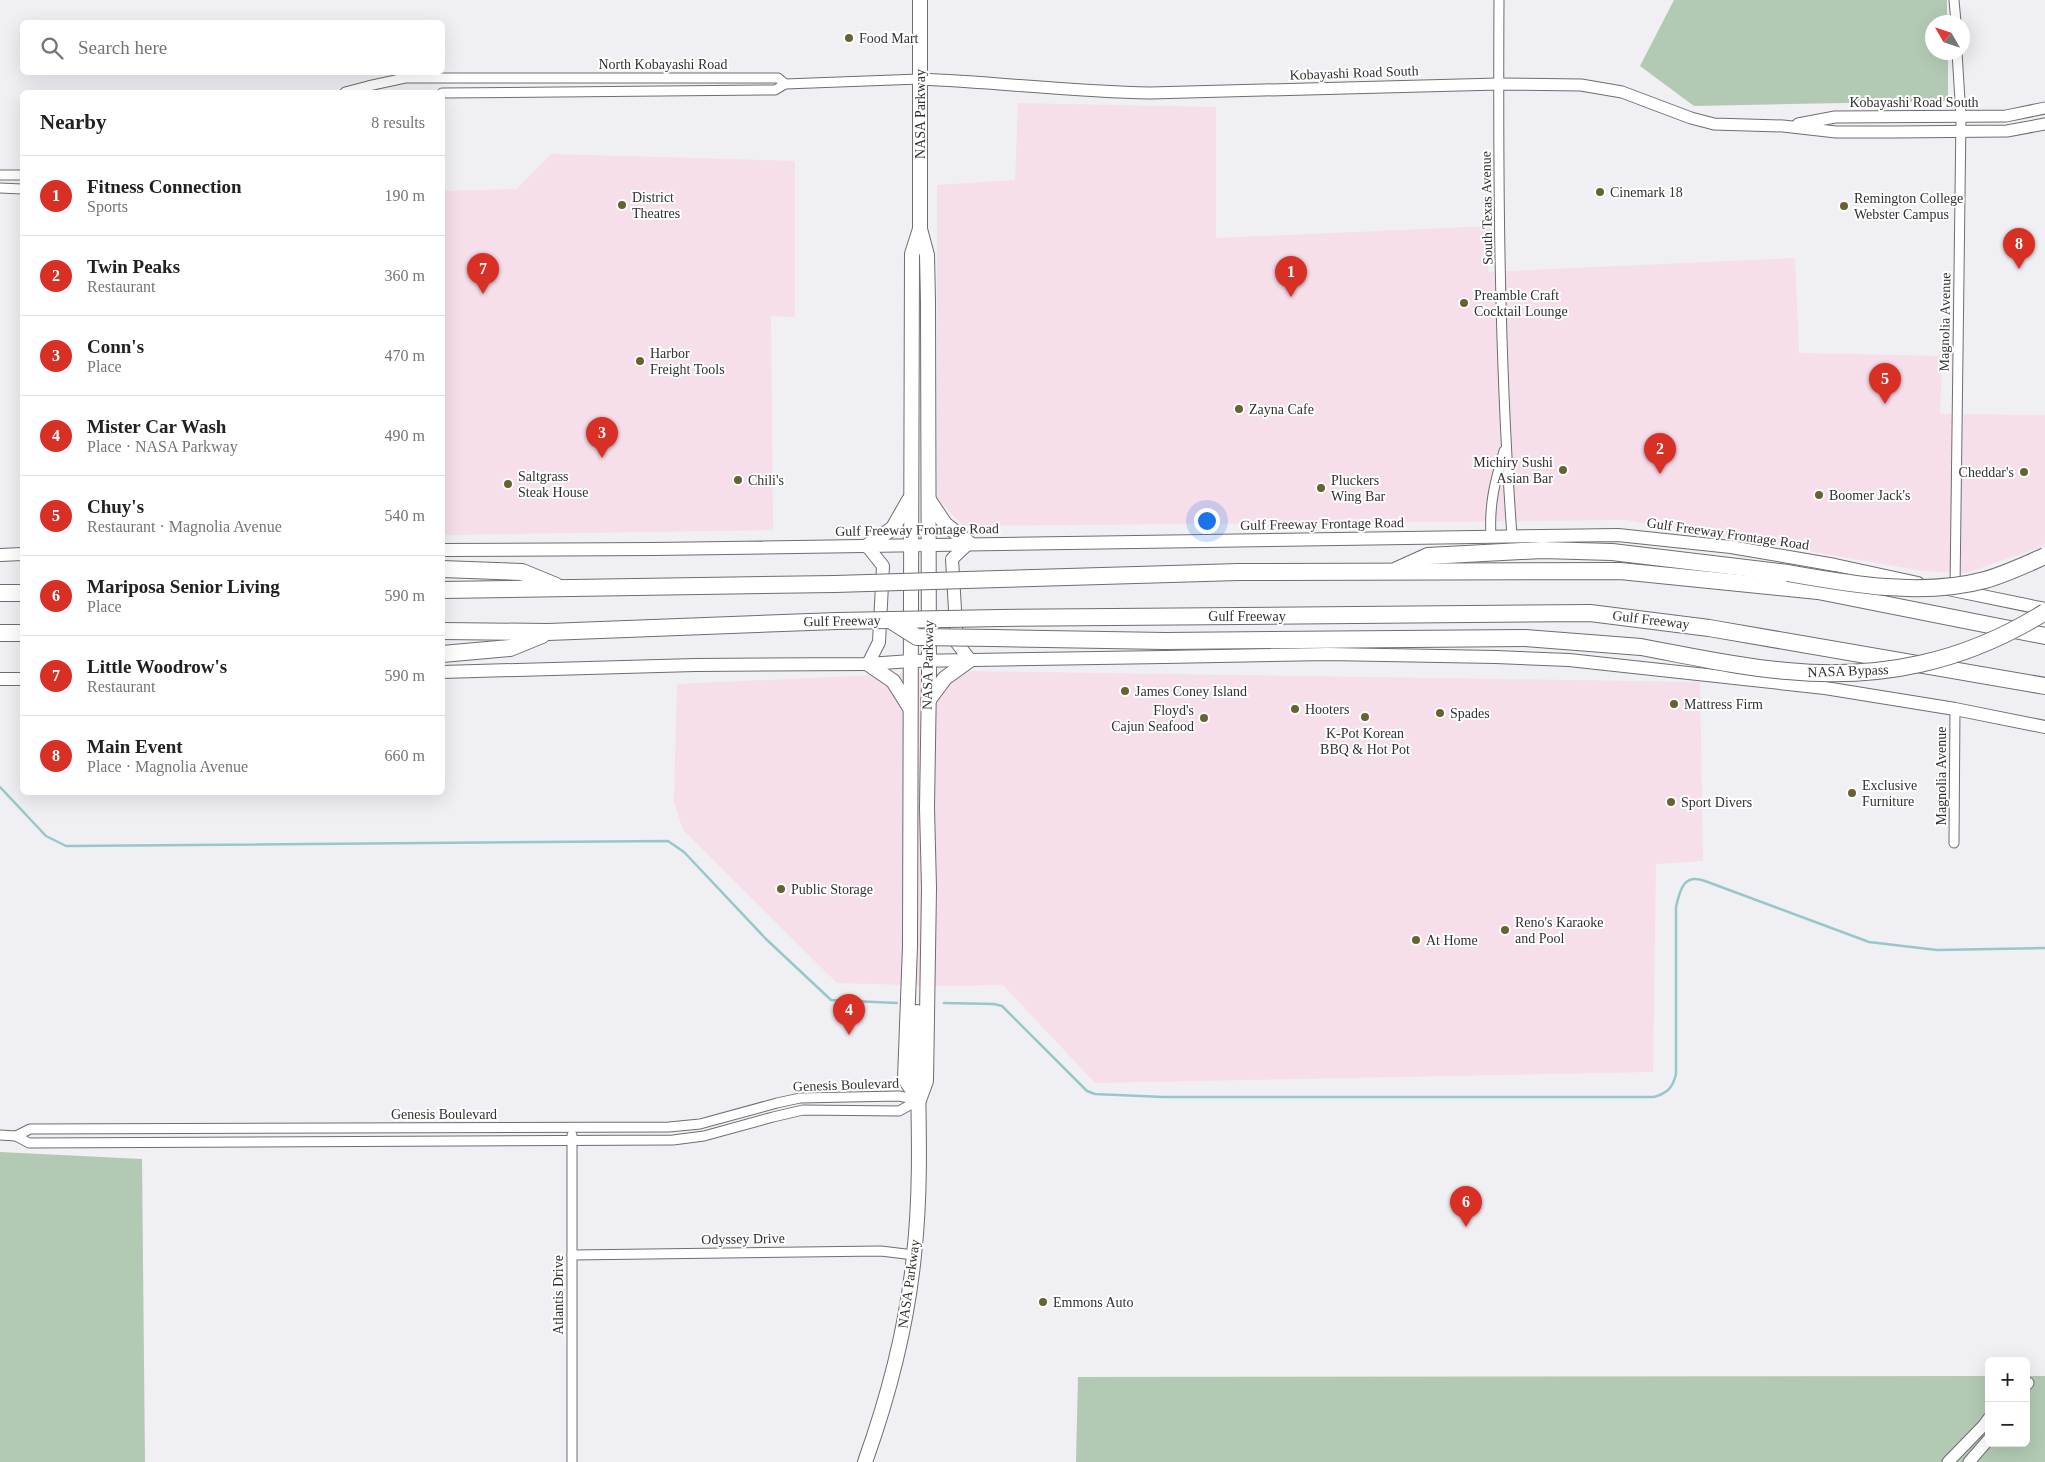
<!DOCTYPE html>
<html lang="en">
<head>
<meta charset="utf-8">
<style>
  body { margin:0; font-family:"Times New Roman",serif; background:#f2f2f2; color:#202124 }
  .controls { position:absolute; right:15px; bottom:15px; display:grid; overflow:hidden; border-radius:8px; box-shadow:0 5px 20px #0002 }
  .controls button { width:45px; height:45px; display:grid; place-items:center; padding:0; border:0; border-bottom:1px solid #e0e0e0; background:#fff; color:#202124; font:25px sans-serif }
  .compass { position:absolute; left:1925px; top:15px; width:45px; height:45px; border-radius:50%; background:#fff; box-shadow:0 5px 20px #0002; rotate:309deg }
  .you { position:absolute; left:1206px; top:520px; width:18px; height:18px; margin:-12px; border:4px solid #fff; border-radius:50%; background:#1a73e8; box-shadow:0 0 0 8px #1a73e833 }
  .badge { display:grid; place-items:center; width:32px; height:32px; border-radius:50%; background:#d93025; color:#fff; font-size:16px; font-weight:700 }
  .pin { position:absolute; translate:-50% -41px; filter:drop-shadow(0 1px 2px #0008) }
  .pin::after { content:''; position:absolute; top:26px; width:18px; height:15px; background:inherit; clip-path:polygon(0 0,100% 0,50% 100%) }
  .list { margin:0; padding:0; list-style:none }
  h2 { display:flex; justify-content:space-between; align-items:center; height:65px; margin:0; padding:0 20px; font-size:21px }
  h2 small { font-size:16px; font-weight:400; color:#757577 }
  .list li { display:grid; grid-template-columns:32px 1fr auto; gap:15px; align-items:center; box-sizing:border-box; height:80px; padding:0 20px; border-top:1px solid #e0e0e0 }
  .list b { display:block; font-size:19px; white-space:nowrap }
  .list p { margin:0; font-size:16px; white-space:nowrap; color:#757577 }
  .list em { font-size:16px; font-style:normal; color:#757577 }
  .icon { flex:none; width:28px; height:28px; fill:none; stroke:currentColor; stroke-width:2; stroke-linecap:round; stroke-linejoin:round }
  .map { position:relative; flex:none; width:2045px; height:1462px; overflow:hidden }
  .search { position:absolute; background:#fff; box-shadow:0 5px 20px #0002; left:20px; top:20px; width:425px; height:55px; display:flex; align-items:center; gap:12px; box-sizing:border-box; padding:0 18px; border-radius:8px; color:#757577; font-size:19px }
  .panel { position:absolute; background:#fff; box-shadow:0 5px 20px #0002; left:20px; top:90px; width:425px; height:705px; border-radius:8px }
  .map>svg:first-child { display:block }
  .commercial { fill:#f6deeb }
  .green { fill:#b2cab4 }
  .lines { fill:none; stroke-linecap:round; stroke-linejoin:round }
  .stream { stroke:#98c7cb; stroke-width:2.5 }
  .minor-casing { stroke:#6e6e72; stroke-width:11 }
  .tertiary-casing { stroke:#6e6e72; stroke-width:13 }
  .secondary-casing { stroke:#6e6e72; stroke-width:14 }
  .primary-casing { stroke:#6e6e72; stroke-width:16 }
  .motorway-casing { stroke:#6e6e72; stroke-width:18 }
  .minor { stroke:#fff; stroke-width:9 }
  .tertiary { stroke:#fff; stroke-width:11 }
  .secondary { stroke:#fff; stroke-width:12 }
  .primary { stroke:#fff; stroke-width:14 }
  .motorway { stroke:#fff; stroke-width:16 }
  .motorway-bridge-casing { stroke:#6e6e72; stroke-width:18; stroke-linecap:butt }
  .motorway-bridge { stroke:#fff; stroke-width:16 }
  .poi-dot { fill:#676330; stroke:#fff; stroke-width:2 }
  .labels { text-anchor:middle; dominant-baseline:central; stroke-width:4; stroke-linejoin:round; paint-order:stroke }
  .poi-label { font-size:14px; fill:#313133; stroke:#fff; text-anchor:start }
  .street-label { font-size:14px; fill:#313133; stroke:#fff }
</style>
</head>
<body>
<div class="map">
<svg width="2045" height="1462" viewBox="0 0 2045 1462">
  <rect width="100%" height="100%" fill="#f0eff4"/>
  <g class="commercial">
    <polygon points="1018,103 1216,107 1216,238 1492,226 1488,272 1795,258 1799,353 1942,356 1940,414 2045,415 2045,543 2041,547 1966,573 1924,571 1626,520 964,526 937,499 937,185 1015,180"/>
    <polygon points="551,154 795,161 795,317 771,316 773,530 443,535 443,191 517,189"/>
    <polygon points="968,671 1700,682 1703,861 1656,864 1653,1072 1095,1083 1003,985 943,986 837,983 683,830 674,802 677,684"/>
  </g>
  <g class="green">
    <polygon points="1674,0 1947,0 1947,22 1932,22 1932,52 1948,53 1948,101 1694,106 1640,66"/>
    <polygon points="0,1152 142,1159 145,1462 0,1462"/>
    <polygon points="1989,1376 1989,1443 2026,1443 2026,1376 2045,1376 2045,1462 1076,1462 1078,1377"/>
  </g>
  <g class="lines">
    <g class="stream">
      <polyline points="0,787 46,836 66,846 668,841 684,852 766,939 831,1000 897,1003"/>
      <path d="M944 1003 994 1004 1002 1006 1087 1091 1095 1094 1163 1097H1654C1668 1093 1673 1087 1676 1074V907C1680 889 1684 873 1705 881L1869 942 1937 950 2045 948"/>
    </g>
    <defs>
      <g id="minor">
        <path d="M1499 0C1498 179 1499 358 1512 536"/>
        <polyline points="1954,0 1956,22"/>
        <polyline points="345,92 368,86 405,78 778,78 785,84"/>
        <polyline points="442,93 775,90 785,84 920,79"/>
        <polyline points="0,175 22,175"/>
        <polyline points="0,188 22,189"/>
        <path d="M1491 536C1489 504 1495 481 1504 451"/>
        <polyline points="1955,588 1961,117 1957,52"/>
        <polyline points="1954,843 1955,709"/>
        <polyline points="0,1135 16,1136 30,1129 669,1127 700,1124 777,1103 800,1098 899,1096 919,1100"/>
        <polyline points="16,1136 29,1143 673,1140 704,1136 773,1117 803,1110 899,1111 919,1100"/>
        <polyline points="572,1255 881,1251 914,1255"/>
        <polyline points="572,1462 572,1135"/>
      </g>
      <g id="tertiary">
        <path d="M920 79C996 82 1073 92 1150 93L1498 84 1581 85 1622 92 1691 118 1714 124 1783 126 1836 132H1893L2007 131 2045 124"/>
        <polyline points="1798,124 1835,117 2006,116 2045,108"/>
        <polyline points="2026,1385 2028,1383"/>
        <polyline points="1948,1462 1984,1425 1989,1418"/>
        <polyline points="1969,1462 1989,1439"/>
      </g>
      <g id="secondary">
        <polyline points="969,543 952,559 957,643 970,660"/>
        <polyline points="867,546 883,566 879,642 868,664"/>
        <polyline points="442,550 653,549 1618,535 1731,547 1835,565 1918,583"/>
        <polyline points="0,555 22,554"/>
        <polyline points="1948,589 2045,609"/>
        <polyline points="442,672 695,665 868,664 911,661 1164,657 1328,654 1496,657 1569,660 1825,688 1955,709 2045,727"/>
        <polyline points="0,679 22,679"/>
      </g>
      <g id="primary">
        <polyline points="929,500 945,524 969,543"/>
        <polyline points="867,546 893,528 909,500"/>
        <polyline points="868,664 893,681 910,708"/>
        <polyline points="928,701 945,678 970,660"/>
        <polyline points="919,1100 926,1081 929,888 927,808 929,680 928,302 927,255 920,229 920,0"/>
        <polyline points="919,1100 905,1079 910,946 912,254 920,229"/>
        <path d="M865 1462C889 1395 907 1326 914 1255 923 1175 917 1093 917 1012"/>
      </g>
      <g id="motorway">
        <polyline points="442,569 522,572 556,586"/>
        <polyline points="1397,570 1428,556 1542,550 1612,552 1788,573"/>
        <polyline points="999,579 1239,572 1620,571 1818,591 2045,636"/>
        <polyline points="442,590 835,584"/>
        <polyline points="0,593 22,593"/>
        <polyline points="1000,618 1590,613 1709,628 2045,686"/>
        <polyline points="442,631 548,632 837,621"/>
        <polyline points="0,633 22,633"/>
        <polyline points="993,638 1165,641 1525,638 1641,647"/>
        <polyline points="442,654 510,648 542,635"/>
      </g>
    </defs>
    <use href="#minor" class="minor-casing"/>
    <use href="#tertiary" class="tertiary-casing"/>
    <use href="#secondary" class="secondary-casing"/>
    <use href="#primary" class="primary-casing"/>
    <use href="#motorway" class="motorway-casing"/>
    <use href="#minor" class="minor"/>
    <use href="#tertiary" class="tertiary"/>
    <use href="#secondary" class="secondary"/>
    <use href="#primary" class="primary"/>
    <use href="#motorway" class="motorway"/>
    <defs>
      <g id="motorway-bridge">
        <path d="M1788 573C1850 584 1922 597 1985 580 2006 574 2025 565 2045 556"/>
        <polyline points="835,584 999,579"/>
        <polyline points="890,620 917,637 993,638"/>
        <polyline points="837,621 1000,618"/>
        <path d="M1641 647C1690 656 1738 667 1787 671 1881 680 1965 662 2045 612"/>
      </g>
    </defs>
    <use href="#motorway-bridge" class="motorway-bridge-casing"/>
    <use href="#motorway-bridge" class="motorway-bridge"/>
  </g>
  <g class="poi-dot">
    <circle cx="849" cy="38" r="5"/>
    <circle cx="1600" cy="192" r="5"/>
    <circle cx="622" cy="205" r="5"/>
    <circle cx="1844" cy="206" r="5"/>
    <circle cx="1464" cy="303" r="5"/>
    <circle cx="640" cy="361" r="5"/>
    <circle cx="1239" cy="409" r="5"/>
    <circle cx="1563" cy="470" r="5"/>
    <circle cx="2024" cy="472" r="5"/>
    <circle cx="738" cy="480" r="5"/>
    <circle cx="508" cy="484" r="5"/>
    <circle cx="1321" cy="488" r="5"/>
    <circle cx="1819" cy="495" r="5"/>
    <circle cx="1125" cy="691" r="5"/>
    <circle cx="1674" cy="704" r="5"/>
    <circle cx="1295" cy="709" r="5"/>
    <circle cx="1440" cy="713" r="5"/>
    <circle cx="1365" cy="717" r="5"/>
    <circle cx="1204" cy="718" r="5"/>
    <circle cx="1852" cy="793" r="5"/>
    <circle cx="1671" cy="802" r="5"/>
    <circle cx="781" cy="889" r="5"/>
    <circle cx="1505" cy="930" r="5"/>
    <circle cx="1416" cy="940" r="5"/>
    <circle cx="1043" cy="1302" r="5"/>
  </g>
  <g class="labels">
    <g class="poi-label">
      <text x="859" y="38">Food Mart</text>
      <text x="1610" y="192">Cinemark 18</text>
      <text x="632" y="197">District<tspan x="632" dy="16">Theatres</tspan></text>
      <text x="1854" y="198">Remington College<tspan x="1854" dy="16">Webster Campus</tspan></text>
      <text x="1474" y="295">Preamble Craft<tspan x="1474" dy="16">Cocktail Lounge</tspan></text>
      <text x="650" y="353">Harbor<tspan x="650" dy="16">Freight Tools</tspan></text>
      <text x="1249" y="409">Zayna Cafe</text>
      <text x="1553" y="462" text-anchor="end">Michiry Sushi<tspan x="1553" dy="16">Asian Bar</tspan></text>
      <text x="2014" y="472" text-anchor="end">Cheddar's</text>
      <text x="518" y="476">Saltgrass<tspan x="518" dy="16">Steak House</tspan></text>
      <text x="748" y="480">Chili's</text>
      <text x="1331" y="480">Pluckers<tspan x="1331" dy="16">Wing Bar</tspan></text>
      <text x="1829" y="495">Boomer Jack's</text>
      <text x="1135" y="691">James Coney Island</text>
      <text x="1684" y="704">Mattress Firm</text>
      <text x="1305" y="709">Hooters</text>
      <text x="1194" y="710" text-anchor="end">Floyd's<tspan x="1194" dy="16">Cajun Seafood</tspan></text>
      <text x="1450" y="713">Spades</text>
      <text x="1365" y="733" text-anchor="middle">K-Pot Korean<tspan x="1365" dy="16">BBQ &amp; Hot Pot</tspan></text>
      <text x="1862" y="785">Exclusive<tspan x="1862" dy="16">Furniture</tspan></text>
      <text x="1681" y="802">Sport Divers</text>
      <text x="791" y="889">Public Storage</text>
      <text x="1515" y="922">Reno's Karaoke<tspan x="1515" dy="16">and Pool</tspan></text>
      <text x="1426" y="940">At Home</text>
      <text x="1053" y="1302">Emmons Auto</text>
    </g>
    <g class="street-label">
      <text x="663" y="64">North Kobayashi Road</text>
      <text transform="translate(1354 73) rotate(-2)">Kobayashi Road South</text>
      <text x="1914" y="102">Kobayashi Road South</text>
      <text transform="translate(920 114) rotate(-90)">NASA Parkway</text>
      <text transform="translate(1487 208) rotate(-91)">South Texas Avenue</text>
      <text transform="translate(1945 322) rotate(-89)">Magnolia Avenue</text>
      <text transform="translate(1322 524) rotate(-1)">Gulf Freeway Frontage Road</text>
      <text transform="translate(917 530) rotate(-1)">Gulf Freeway Frontage Road</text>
      <text transform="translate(1728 534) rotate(8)">Gulf Freeway Frontage Road</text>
      <text x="1247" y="616">Gulf Freeway</text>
      <text transform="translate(1651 620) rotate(7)">Gulf Freeway</text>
      <text transform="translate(842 621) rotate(-1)">Gulf Freeway</text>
      <text transform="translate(928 665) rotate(-89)">NASA Parkway</text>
      <text transform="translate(1848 671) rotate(-2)">NASA Bypass</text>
      <text transform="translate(1941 776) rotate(-90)">Magnolia Avenue</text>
      <text transform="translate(846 1085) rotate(-2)">Genesis Boulevard</text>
      <text x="444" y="1114">Genesis Boulevard</text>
      <text transform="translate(743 1239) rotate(-1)">Odyssey Drive</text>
      <text transform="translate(909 1284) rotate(-82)">NASA Parkway</text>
      <text transform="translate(558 1295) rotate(-90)">Atlantis Drive</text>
    </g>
  </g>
</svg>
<div class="controls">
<button>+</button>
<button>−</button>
</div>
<svg class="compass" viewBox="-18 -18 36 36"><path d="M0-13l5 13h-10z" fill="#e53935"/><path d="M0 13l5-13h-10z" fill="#757577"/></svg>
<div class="you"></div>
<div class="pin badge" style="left:1291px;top:297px">1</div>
<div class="pin badge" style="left:1660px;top:474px">2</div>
<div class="pin badge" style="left:602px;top:458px">3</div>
<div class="pin badge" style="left:849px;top:1035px">4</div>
<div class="pin badge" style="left:1885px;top:404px">5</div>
<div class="pin badge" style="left:1466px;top:1227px">6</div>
<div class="pin badge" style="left:483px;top:294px">7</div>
<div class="pin badge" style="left:2019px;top:269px">8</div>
<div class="search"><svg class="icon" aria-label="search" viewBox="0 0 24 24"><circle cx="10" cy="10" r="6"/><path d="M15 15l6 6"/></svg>Search here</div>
<section class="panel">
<h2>Nearby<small>8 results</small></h2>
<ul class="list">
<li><span class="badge">1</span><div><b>Fitness Connection</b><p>Sports</p></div><em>190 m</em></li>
<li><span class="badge">2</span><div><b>Twin Peaks</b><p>Restaurant</p></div><em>360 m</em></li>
<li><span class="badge">3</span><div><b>Conn's</b><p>Place</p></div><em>470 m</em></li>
<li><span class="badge">4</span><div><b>Mister Car Wash</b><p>Place · NASA Parkway</p></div><em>490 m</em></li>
<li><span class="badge">5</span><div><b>Chuy's</b><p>Restaurant · Magnolia Avenue</p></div><em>540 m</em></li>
<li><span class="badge">6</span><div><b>Mariposa Senior Living</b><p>Place</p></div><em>590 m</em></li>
<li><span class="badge">7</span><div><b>Little Woodrow's</b><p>Restaurant</p></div><em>590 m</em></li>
<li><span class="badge">8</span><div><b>Main Event</b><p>Place · Magnolia Avenue</p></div><em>660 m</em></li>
</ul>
</section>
</div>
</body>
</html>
